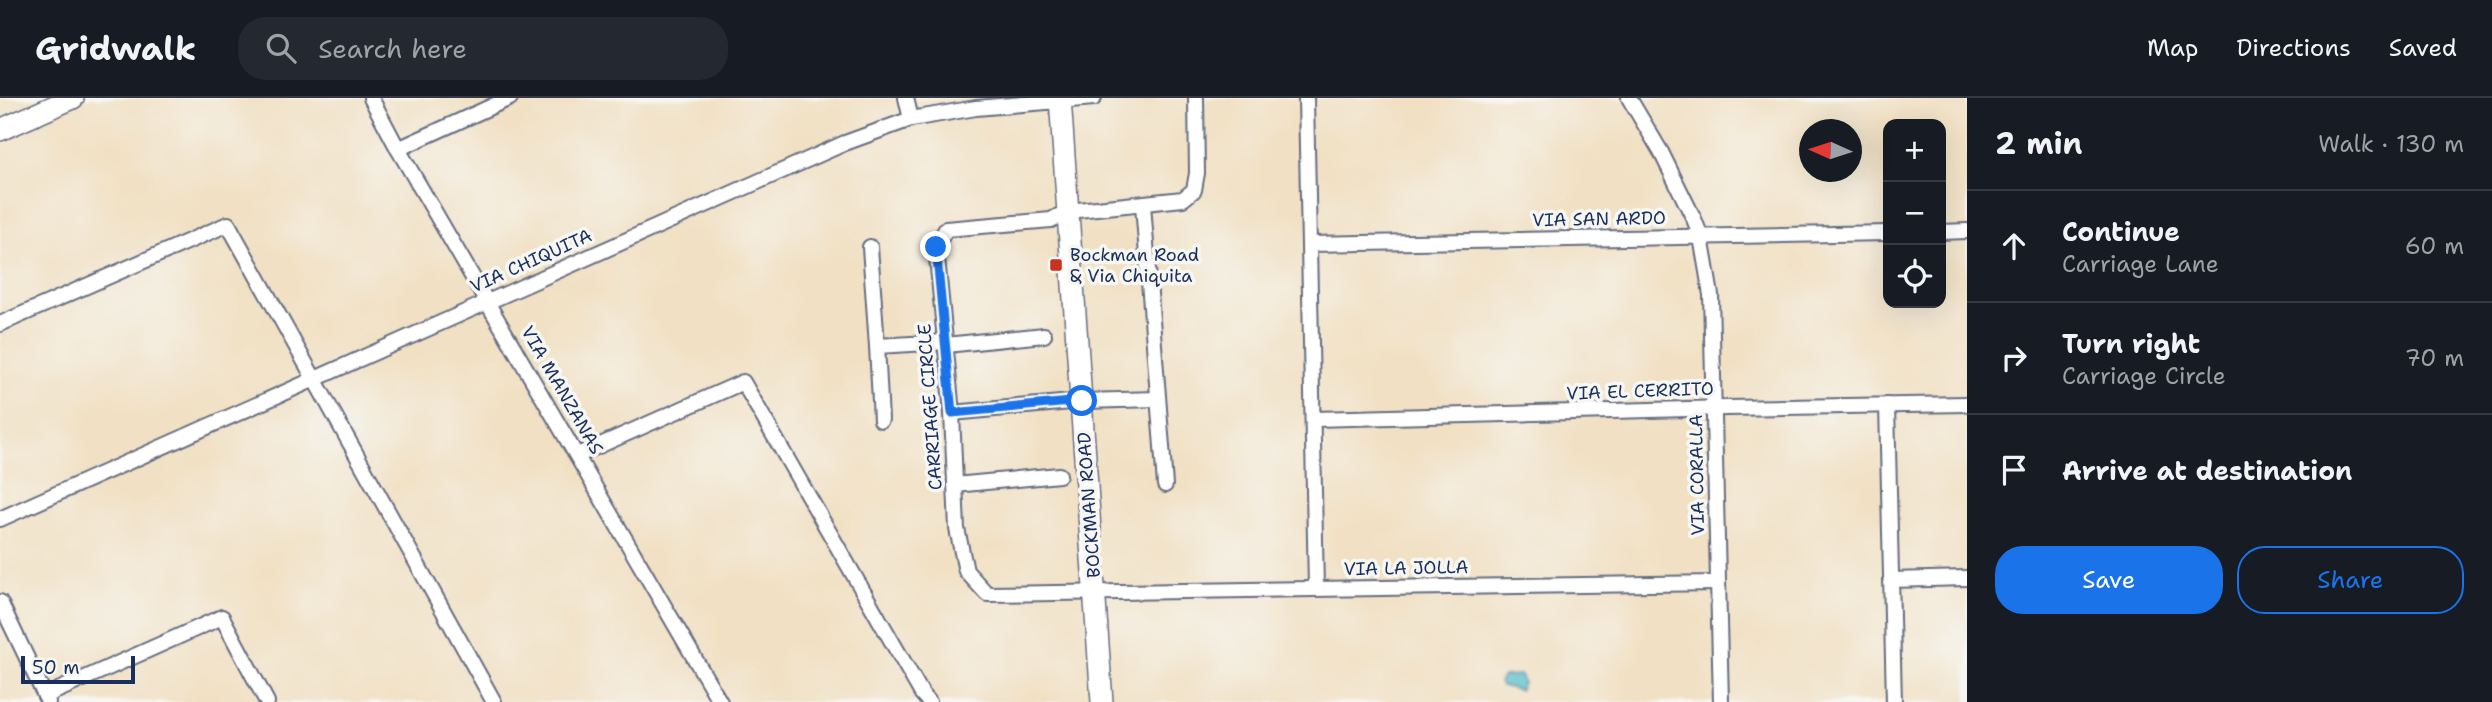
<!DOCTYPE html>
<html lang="en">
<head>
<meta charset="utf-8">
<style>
  body { margin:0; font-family:"Shantell Sans",sans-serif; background:#242831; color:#f1f3f6 }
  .controls { position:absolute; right:21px; top:21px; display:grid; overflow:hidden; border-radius:14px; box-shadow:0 7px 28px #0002 }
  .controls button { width:63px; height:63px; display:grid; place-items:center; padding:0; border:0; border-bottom:2px solid #363941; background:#171b24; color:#f1f3f6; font:35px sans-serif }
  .compass { position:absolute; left:1799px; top:21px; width:63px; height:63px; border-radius:50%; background:#171b24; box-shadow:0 7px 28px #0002; rotate:273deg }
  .scale { position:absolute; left:21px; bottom:18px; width:114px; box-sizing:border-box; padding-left:7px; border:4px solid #1b2f5e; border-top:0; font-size:19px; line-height:24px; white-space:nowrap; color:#1b2f5e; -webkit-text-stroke:5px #f6f6f2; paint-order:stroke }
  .stop { position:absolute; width:21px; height:21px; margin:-16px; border:5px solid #1a73e8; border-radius:50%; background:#fff }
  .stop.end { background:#1a73e8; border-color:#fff; box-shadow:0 2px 7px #0008 }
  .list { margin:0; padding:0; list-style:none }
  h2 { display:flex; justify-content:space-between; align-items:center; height:91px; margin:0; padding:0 28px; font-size:30px }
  h2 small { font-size:23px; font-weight:400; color:#9ea1a6 }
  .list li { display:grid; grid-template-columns:46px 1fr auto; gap:21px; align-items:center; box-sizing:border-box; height:112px; padding:0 28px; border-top:2px solid #363941 }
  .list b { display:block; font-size:26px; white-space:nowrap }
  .list p { margin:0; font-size:23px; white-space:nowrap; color:#9ea1a6 }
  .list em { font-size:23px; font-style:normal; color:#9ea1a6 }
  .actions { display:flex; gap:14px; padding:21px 28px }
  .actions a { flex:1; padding:16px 0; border:2px solid #1a73e8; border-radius:28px; text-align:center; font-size:24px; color:#1a73e8 }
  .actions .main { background:#1a73e8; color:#fff }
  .icon { flex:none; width:38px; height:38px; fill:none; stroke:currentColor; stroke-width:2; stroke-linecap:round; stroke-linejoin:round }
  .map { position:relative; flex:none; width:1967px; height:604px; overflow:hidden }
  header { display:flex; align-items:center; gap:42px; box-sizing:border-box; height:98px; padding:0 35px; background:#171b24; border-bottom:2px solid #363941 }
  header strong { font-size:33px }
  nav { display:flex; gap:38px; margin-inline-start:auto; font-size:24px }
  .search { width:490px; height:63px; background:#242831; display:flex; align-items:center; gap:18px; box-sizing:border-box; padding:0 24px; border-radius:28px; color:#9ea1a6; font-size:26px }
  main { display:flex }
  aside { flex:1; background:#171b24 }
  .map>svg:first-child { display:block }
  .water { fill:#4fbcc9; stroke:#357694; stroke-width:2 }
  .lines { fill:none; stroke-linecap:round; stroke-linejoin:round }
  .street-casing { stroke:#666d81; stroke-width:18 }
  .secondary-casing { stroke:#666d81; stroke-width:24 }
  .street { stroke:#fff; stroke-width:14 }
  .secondary { stroke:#fff; stroke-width:21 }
  .route { stroke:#1a73e8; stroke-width:9 }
  .poi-dot { fill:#c8321e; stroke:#f6f6f2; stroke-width:2.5 }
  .labels { text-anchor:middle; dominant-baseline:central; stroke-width:7; stroke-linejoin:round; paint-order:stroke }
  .street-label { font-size:18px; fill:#1b2f5e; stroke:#f6f6f2 }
  .poi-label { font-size:18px; fill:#1b2f5e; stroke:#f6f6f2; text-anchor:start }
</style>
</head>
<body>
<header>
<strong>Gridwalk</strong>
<div class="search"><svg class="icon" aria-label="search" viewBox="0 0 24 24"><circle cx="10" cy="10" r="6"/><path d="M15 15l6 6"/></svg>Search here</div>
<nav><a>Map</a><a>Directions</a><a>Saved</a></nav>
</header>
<main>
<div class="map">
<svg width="1967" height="604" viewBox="0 0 1967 604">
  <rect width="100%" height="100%" fill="#f6f6f2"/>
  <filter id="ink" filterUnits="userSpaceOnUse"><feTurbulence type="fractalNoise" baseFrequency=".0143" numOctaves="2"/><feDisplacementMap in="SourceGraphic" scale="14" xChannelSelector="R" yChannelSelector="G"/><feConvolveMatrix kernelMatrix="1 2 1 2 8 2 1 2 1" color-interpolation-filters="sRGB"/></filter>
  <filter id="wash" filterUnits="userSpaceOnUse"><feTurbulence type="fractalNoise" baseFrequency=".00686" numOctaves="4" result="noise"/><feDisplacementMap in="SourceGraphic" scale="28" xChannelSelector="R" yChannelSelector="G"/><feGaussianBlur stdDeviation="1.57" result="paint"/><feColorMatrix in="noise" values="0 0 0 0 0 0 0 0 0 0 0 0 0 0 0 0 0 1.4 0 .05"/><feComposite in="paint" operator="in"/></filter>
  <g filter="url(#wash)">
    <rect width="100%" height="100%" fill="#f1e0c3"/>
    <polygon class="water" points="1520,577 1523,585 1519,592 1501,588 1499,584 1503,578"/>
  </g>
  <g filter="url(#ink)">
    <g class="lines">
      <defs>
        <g id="street">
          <polyline points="371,0 398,51 720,604"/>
          <polyline points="906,0 911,21"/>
          <polyline points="1196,0 1197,75 1194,92 1183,101 1068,113 1051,122 946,131 936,149 952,315 957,431 966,473 987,496 1718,485"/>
          <polyline points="1306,0 1316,490"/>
          <polyline points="1629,0 1661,54 1694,121 1701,139 1711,197 1721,604"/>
          <polyline points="398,51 510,0"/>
          <polyline points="1143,107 1165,387"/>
          <polyline points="1941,134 1967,133"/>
          <polyline points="1310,146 1888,135"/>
          <polyline points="870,149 877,248 945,244"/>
          <polyline points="0,226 228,126 494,604"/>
          <polyline points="946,247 1044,237"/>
          <polyline points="877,248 881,322"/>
          <polyline points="1887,307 1894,604"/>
          <polyline points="952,315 1082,303 1158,301"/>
          <polyline points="1314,321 1727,310 1967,306"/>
          <polyline points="578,357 743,284 922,596 929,604"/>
          <polyline points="955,387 1059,377"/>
          <polyline points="0,421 845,45 911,21 976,10 1094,0"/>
          <polyline points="1891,482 1967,480"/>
          <polyline points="0,504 48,604"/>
          <polyline points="45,598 222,519 267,604"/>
        </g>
        <g id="secondary">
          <polyline points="1060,0 1102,604"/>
          <polyline points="0,32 73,0"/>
        </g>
      </defs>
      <use href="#street" class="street-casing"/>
      <use href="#secondary" class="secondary-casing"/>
      <use href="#street" class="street"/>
      <use href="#secondary" class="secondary"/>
    </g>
  </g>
  <g class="lines" filter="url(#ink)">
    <polyline class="route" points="936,149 952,315 1082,303"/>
  </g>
  <rect class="poi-dot" x="1049" y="160" width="14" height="14" rx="3.5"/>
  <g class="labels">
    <g class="street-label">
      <text transform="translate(1599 121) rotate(-1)">VIA SAN ARDO</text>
      <text transform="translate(531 163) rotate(-24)">VIA CHIQUITA</text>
      <text transform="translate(562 292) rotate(60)">VIA MANZANAS</text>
      <text transform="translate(1640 293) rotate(-2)">VIA EL CERRITO</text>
      <text transform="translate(930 309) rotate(-94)">CARRIAGE CIRCLE</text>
      <text transform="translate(1697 377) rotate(-91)">VIA CORALLA</text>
      <text transform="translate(1089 407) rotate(-94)">BOCKMAN ROAD</text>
      <text transform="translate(1406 470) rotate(-1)">VIA LA JOLLA</text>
    </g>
    <g class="poi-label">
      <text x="1070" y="157">Bockman Road<tspan x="1070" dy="21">&amp; Via Chiquita</tspan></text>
    </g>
  </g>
</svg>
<div class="controls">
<button>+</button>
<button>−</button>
<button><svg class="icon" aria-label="locate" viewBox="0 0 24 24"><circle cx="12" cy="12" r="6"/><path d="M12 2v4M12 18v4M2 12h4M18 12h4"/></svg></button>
</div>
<svg class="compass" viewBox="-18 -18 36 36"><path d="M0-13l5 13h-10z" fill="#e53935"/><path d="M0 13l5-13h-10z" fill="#9ea1a6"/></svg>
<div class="scale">50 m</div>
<div class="stop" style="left:1082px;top:303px"></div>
<div class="stop end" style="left:936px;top:149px"></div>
</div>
<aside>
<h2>2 min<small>Walk · 130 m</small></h2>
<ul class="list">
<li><svg class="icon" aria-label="ahead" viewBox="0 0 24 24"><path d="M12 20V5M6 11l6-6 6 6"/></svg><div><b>Continue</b><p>Carriage Lane</p></div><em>60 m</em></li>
<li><svg class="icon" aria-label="right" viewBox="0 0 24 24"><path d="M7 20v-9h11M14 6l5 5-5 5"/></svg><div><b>Turn right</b><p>Carriage Circle</p></div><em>70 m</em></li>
<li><svg class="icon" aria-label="arrive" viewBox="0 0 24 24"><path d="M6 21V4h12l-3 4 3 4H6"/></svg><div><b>Arrive at destination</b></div></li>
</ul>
<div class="actions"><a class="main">Save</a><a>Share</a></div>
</aside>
</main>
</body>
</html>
